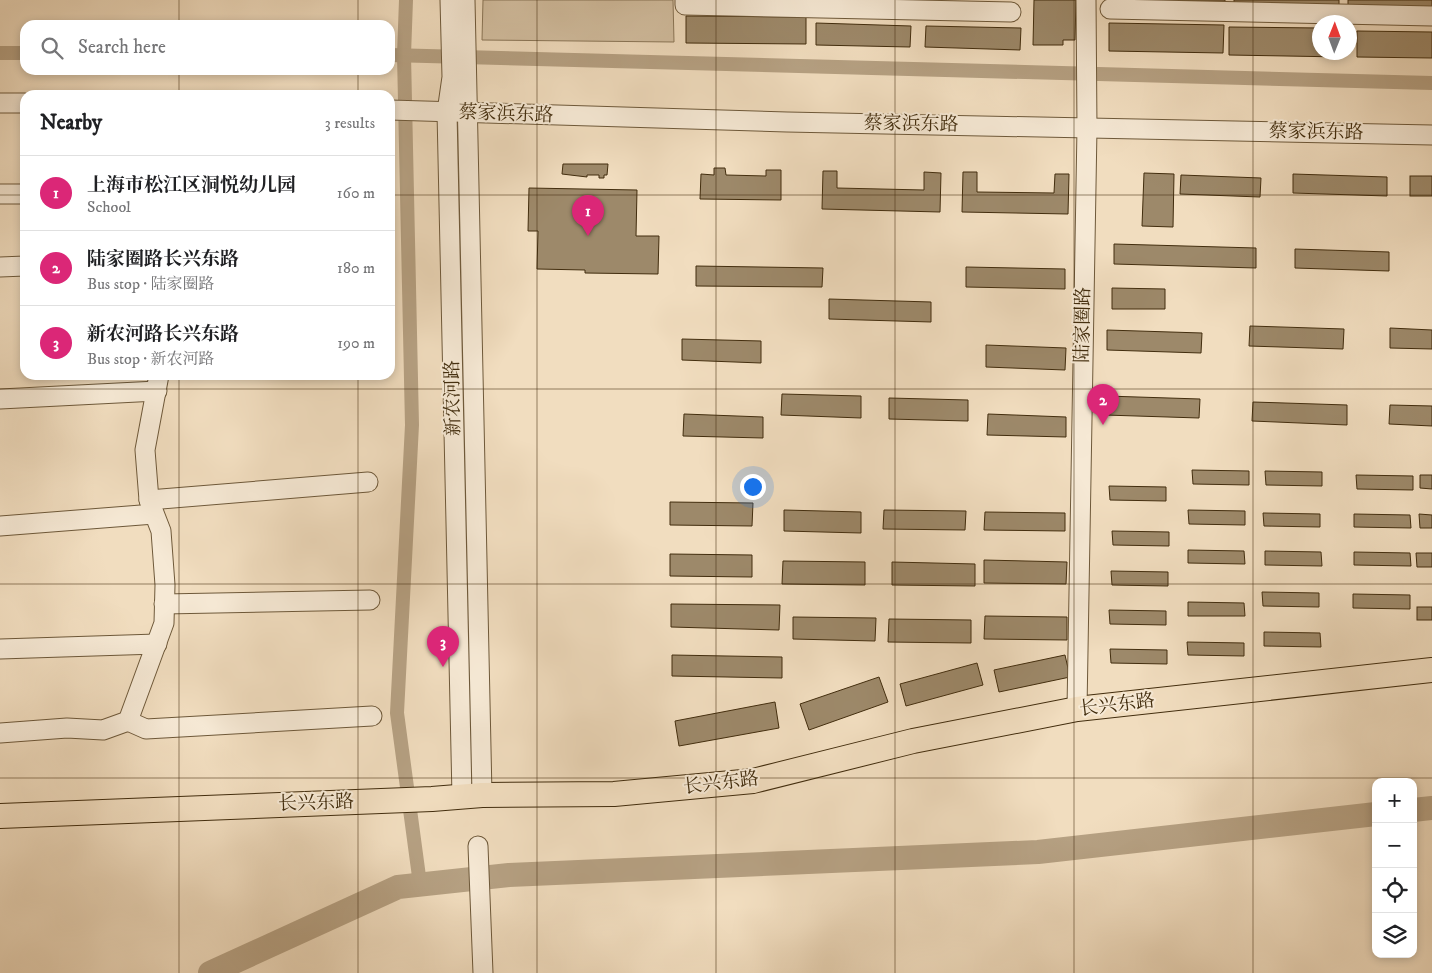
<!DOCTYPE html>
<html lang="en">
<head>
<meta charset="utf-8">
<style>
  body { margin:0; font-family:"IM FELL DW Pica","Noto Serif SC",serif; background:#f6f6f6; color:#202124 }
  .controls { position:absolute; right:15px; bottom:15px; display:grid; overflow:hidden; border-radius:10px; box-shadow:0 2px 8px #0003 }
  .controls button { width:45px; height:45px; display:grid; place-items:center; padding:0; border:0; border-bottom:1px solid #e0e0e0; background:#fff; color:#202124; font:25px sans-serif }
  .compass { position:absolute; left:1312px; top:15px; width:45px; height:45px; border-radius:50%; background:#fff; box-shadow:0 2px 8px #0003; rotate:1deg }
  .you { position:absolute; left:752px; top:486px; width:18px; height:18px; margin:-12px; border:4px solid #fff; border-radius:50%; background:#1a73e8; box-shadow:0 0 0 8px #1a73e833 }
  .badge { display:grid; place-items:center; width:32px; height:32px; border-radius:50%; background:#db2777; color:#fff; font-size:16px; font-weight:700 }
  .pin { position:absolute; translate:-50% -41px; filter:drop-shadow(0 1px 2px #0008) }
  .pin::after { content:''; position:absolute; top:26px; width:18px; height:15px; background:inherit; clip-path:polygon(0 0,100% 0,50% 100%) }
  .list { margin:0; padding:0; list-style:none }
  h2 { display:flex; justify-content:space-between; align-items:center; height:65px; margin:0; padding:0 20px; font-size:21px }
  h2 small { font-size:16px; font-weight:400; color:#757577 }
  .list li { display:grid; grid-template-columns:32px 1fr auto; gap:15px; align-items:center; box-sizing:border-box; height:75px; padding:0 20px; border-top:1px solid #e0e0e0 }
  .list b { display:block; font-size:19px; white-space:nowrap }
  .list p { margin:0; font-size:16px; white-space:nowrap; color:#757577 }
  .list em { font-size:16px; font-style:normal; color:#757577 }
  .icon { flex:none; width:28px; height:28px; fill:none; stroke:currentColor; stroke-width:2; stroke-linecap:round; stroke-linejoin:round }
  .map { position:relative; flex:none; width:1432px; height:973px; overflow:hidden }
  .search { position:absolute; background:#fff; box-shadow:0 2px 8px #0003; left:20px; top:20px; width:375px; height:55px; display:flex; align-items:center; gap:12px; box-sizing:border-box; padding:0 18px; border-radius:15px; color:#757577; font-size:19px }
  .panel { position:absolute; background:#fff; box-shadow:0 2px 8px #0003; left:20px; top:90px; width:375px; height:290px; border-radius:15px }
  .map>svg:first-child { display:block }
  .green { fill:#d3bfa1; stroke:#8a7658 }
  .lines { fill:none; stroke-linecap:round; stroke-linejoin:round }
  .canal { stroke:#b6a183; stroke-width:14 }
  .river { stroke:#b6a183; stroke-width:24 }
  .building { fill:#9d896a; stroke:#422d0e }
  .minor-casing { stroke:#6e593a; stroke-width:21 }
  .major-casing { stroke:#422d0e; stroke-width:26 }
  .minor { stroke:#f6e9d5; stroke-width:19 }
  .major { stroke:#f1ddbf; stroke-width:24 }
  .grid { fill:none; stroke:#422d0e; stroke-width:1; stroke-opacity:0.55 }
  .labels { text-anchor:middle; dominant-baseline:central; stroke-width:4; stroke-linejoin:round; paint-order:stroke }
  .street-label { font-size:19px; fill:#422d0e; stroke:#f6e9d5 }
</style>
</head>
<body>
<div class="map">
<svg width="1432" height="973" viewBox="0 0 1432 973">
  <rect width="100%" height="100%" fill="#f1ddbf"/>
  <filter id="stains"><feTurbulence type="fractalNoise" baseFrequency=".004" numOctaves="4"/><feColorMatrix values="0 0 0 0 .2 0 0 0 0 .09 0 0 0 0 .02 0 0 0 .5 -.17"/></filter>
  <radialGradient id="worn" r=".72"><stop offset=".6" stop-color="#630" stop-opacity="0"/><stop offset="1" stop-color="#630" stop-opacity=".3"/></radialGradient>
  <polygon class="green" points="483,0 673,0 674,42 482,40"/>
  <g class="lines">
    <g class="canal">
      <polyline points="406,0 404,55 412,425 397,713 420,884"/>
      <polyline points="0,53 25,53"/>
      <polyline points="390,55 1432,83"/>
    </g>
    <g class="river">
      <polyline points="1413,810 1432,808"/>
      <polyline points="210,973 398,887 509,875 1038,852 1376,814"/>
    </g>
  </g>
  <g class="building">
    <polygon points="1034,0 1076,0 1075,40 1063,40 1063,45 1033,45"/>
    <polygon points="1111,0 1225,0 1225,5"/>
    <polygon points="1234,0 1339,0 1339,6 1234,4"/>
    <polygon points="1348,0 1432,0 1432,7 1348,9"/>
    <polygon points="686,16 806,17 806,44 686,43"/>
    <polygon points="816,23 911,26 910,47 816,45"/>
    <polygon points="1109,23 1224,25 1223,53 1109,51"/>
    <polygon points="926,26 1021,28 1020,50 925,47"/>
    <polygon points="1229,27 1320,28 1320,52 1343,52 1343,57 1229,55"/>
    <polygon points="1357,31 1432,32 1432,58 1357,57"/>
    <polygon points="563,164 608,164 607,175 604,175 604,178 599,178 599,175 587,175 587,177 562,174"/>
    <polygon points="714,168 725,168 726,175 766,176 766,170 781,170 781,200 700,199 701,174 714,175"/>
    <polygon points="823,171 837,171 837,188 924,190 924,172 941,173 940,212 822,209"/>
    <polygon points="963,172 977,172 977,192 1054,193 1055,174 1069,174 1068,214 962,212"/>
    <polygon points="1144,173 1174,174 1173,227 1142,226"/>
    <polygon points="1293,174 1387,177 1387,196 1293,193"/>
    <polygon points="1181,175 1261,178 1260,197 1180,194"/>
    <rect x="1410" y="176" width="22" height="20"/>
    <polygon points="529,188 637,190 636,236 659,236 658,274 585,273 585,270 537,269 538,231 528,231"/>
    <polygon points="1114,244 1256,248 1256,268 1114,264"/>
    <polygon points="1295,249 1389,252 1389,271 1295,268"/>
    <polygon points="696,266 823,268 822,287 696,286"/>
    <polygon points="966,267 1065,269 1065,289 966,287"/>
    <polygon points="1112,288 1165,289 1165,309 1112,309"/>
    <polygon points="829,299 931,302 931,322 829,319"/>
    <polygon points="1250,326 1344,329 1343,349 1249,346"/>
    <polygon points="1390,328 1432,330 1432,349 1390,348"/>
    <polygon points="1107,330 1202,333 1201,353 1107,350"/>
    <polygon points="682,339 761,341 761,363 682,360"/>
    <polygon points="986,345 1066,348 1065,370 986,367"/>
    <polygon points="782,394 861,396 861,418 781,415"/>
    <polygon points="1106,396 1200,399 1199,418 1105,415"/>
    <polygon points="889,398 968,400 968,421 889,419"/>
    <polygon points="1253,402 1347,405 1347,425 1252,421"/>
    <polygon points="1390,405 1432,406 1432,426 1389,424"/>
    <polygon points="684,414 763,417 763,438 683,436"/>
    <polygon points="988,414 1066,417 1066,437 987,435"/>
    <polygon points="1192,470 1249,471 1249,485 1193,484"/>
    <polygon points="1265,471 1322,472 1322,486 1266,485"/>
    <polygon points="1356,475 1413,476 1413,490 1357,489"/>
    <polygon points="1420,475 1432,475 1432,489 1420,488"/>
    <polygon points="1109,486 1166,487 1166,501 1110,500"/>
    <polygon points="670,502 753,503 752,526 670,525"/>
    <polygon points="784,510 861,512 861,533 784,531"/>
    <polygon points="884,510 966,511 965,530 883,529"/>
    <polygon points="1188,510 1245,511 1245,525 1189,524"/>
    <polygon points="985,512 1065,513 1065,531 984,530"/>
    <polygon points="1263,513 1320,514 1320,527 1264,526"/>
    <polygon points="1354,514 1410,515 1411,528 1354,527"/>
    <polygon points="1419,514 1432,515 1432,528 1420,528"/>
    <polygon points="1112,531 1169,532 1169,546 1113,545"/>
    <polygon points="1188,550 1244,551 1245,564 1188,563"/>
    <polygon points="1265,551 1321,552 1322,566 1265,565"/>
    <polygon points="1354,552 1410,553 1411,566 1354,565"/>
    <polygon points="1416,553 1432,553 1432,567 1417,567"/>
    <polygon points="670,554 752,555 752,577 670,576"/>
    <polygon points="984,560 1067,562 1066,584 984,583"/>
    <polygon points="783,561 865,562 865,585 782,584"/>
    <polygon points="892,562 975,564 975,586 892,585"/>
    <polygon points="1111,571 1168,572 1168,586 1112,585"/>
    <polygon points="1262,592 1319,593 1319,607 1263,606"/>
    <polygon points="1353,594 1410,595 1410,609 1353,608"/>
    <polygon points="1188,602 1244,603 1245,616 1188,616"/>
    <polygon points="671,604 780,605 779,630 671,627"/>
    <rect x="1417" y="607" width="15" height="13"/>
    <polygon points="1109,610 1166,611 1166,625 1110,624"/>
    <polygon points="985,616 1067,617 1067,640 984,639"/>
    <polygon points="793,617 876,618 875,641 793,639"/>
    <polygon points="889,619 971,620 971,643 888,642"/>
    <polygon points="1264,632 1320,633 1321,647 1264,646"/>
    <polygon points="1187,642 1244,643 1244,656 1188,655"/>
    <polygon points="1110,649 1167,650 1167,664 1111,663"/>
    <polygon points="672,655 782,657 782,678 672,676"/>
    <polygon points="1065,655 1070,677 999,692 994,670"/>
    <polygon points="977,663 983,685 906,706 900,684"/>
    <polygon points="879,677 888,702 809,730 800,704"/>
    <polygon points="775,702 779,728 679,746 675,721"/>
  </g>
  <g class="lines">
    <defs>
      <g id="minor">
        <polyline points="450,0 452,77 447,112 462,797"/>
        <polyline points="465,0 482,795"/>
        <polyline points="685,0 685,5 1011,12"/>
        <polyline points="1110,9 1432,16"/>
        <polyline points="0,103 25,103"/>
        <polyline points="390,110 787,122 1432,135"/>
        <polyline points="0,194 25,194"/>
        <polyline points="0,267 25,266"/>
        <polyline points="0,399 157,391"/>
        <polyline points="149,500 368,482"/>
        <polyline points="0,526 154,514"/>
        <polyline points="164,604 370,600"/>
        <polyline points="0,649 157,644"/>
        <polyline points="1077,709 1087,128 1086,0"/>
        <polyline points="128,721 146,729 372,716"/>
        <polyline points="0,733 67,728 103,730 128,721 164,623 165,585 161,531 149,500 145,450 159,375"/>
        <polyline points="478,846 483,973"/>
      </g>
      <polyline id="major" points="0,816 432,799 482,795 614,794 753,781 913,741 1077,709 1432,670"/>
    </defs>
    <use href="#minor" class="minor-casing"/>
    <use href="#major" class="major-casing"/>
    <use href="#minor" class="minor"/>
    <use href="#major" class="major"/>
  </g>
  <path class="grid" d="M179 0V25M358 0V25M537 0V973M716 0V973M895 0V973M1074 0V973M1253 0V973M179 70V95M358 70V95M0 195H25M390 195H1432M179 375V973M358 375V973M0 389H1432M0 584H1432M0 778H1432"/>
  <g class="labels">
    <g class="street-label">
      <text transform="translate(506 114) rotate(2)">蔡家浜东路</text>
      <text transform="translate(911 124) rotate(1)">蔡家浜东路</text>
      <text transform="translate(1316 132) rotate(1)">蔡家浜东路</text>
      <text transform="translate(1083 325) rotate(-89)">陆家圈路</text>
      <text transform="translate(453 398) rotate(-91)">新农河路</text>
      <text transform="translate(1117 705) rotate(-7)">长兴东路</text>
      <text transform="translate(721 783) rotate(-7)">长兴东路</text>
      <text transform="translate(316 803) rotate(-2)">长兴东路</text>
    </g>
  </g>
  <rect width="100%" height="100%" filter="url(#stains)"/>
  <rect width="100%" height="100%" fill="url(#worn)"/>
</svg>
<div class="controls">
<button>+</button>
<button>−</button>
<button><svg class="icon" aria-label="locate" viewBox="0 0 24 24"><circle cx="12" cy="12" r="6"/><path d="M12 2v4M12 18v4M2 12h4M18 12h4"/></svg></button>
<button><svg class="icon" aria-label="layers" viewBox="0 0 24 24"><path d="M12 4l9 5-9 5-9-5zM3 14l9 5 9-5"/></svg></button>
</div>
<svg class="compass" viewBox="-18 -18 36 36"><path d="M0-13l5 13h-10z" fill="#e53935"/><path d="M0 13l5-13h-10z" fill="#757577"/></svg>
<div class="you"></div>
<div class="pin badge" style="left:588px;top:236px">1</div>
<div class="pin badge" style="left:1103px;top:425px">2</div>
<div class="pin badge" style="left:443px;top:667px">3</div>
<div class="search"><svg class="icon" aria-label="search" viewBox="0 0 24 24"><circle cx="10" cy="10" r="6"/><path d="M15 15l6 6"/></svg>Search here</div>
<section class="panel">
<h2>Nearby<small>3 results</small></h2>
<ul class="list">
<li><span class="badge">1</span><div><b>上海市松江区洞悦幼儿园</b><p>School</p></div><em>160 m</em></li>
<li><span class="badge">2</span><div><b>陆家圈路长兴东路</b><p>Bus stop · 陆家圈路</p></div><em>180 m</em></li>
<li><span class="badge">3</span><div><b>新农河路长兴东路</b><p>Bus stop · 新农河路</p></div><em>190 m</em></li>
</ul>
</section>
</div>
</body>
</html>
